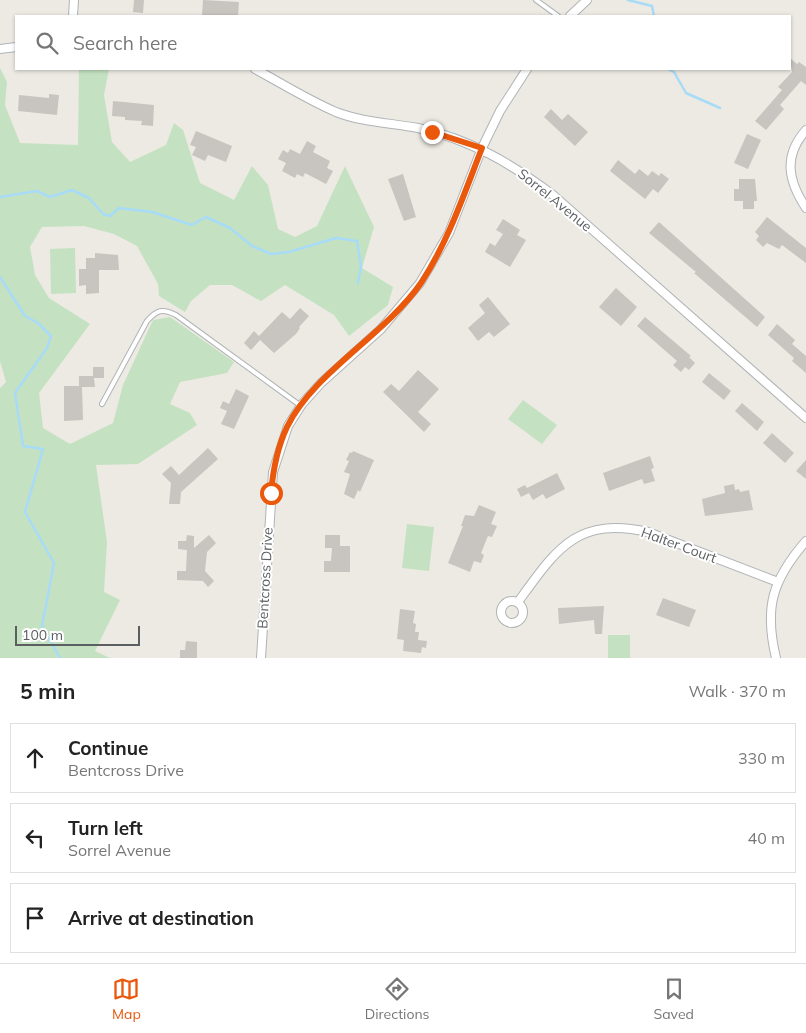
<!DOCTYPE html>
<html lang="en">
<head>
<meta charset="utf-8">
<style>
  body { margin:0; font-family:Mulish,sans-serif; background:#f2f2f2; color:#222 }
  .scale { position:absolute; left:15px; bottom:12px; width:125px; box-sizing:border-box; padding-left:5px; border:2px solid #5b5f62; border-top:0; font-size:14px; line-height:18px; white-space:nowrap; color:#5b5f62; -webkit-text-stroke:4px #fff; paint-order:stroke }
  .stop { position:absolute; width:15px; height:15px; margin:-11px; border:4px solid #ea580c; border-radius:50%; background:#fff }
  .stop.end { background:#ea580c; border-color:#fff; box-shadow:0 1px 5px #0008 }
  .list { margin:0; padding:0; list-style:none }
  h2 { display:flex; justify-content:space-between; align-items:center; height:65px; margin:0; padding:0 20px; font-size:21px }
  h2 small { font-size:16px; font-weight:400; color:#767676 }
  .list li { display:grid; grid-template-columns:32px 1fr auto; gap:15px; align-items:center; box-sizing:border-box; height:70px; margin:0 10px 10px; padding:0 10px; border:1px solid #e0e0e0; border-radius:0px }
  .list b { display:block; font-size:19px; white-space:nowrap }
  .list p { margin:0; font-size:16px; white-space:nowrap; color:#767676 }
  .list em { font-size:16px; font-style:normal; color:#767676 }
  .icon { flex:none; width:28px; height:28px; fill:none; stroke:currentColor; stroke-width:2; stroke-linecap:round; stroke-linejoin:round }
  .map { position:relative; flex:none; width:806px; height:658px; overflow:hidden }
  .search { position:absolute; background:#fff; box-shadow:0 1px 4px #0004; left:15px; right:15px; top:15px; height:55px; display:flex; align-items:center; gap:12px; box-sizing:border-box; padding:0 18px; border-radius:0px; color:#767676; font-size:19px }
  .sheet { height:305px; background:#fff }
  nav { display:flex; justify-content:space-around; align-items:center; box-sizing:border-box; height:70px; border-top:1px solid #e0e0e0; background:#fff; font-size:14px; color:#767676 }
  nav a { display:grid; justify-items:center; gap:2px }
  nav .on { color:#ea580c }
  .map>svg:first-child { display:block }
  .green { fill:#c4e2c1 }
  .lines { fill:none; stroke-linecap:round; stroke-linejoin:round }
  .stream { stroke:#a8dbf7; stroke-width:2.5 }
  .building { fill:#c8c5c0 }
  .service-casing { stroke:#b0b4b7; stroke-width:6 }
  .minor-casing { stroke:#b0b4b7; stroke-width:10 }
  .service { stroke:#fff; stroke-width:4 }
  .minor { stroke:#fff; stroke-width:8 }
  .route { stroke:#ea580c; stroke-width:6 }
  .labels { text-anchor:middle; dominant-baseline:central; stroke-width:4; stroke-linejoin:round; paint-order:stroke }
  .street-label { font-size:14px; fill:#5b5f62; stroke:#fff }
</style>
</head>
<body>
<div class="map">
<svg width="806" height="658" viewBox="0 0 806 658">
  <rect width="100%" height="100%" fill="#eceae3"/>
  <g class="green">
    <polygon points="0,68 7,82 5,105 20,143 78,145 79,69 109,69 104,95 112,142 130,162 166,145 174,123 183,130 200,183 234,200 252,166 268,185 278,229 295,237 317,226 345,166 374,227 362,268 393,287 388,305 349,336 334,315 285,285 261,301 232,285 210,285 191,301 185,312 159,296 158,284 137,246 114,234 84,226 42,227 30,247 35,275 49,298 90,324 39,393 43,428 70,444 113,423 123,385 153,320 170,317 234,362 227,373 180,382 170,404 190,413 197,425 138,464 96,465 107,542 104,592 120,600 95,651 110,658 0,658 0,388 6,382 0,361"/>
    <polygon points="75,248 76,293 51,294 50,249"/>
    <polygon points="523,400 557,425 542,444 508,419"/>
    <polygon points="407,524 434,527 429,571 402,568"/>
    <rect x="608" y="635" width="22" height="23"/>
  </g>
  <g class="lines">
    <g class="stream">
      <polyline points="628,0 652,6 654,16"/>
      <polyline points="668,69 674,72 686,93 720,108"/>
      <polyline points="0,197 37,191 50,197 72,190 89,198 103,214 110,216 119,208 152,212 192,225 206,217 230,228 252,246 271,254 289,252 336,238 357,241 361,266 358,283"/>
      <polyline points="0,277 25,316 38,323 51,336 47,348 15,393 23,446 43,449 25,512 54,563 42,626 60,658"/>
    </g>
  </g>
  <g class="building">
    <polygon points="134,0 144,0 143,13 133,12"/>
    <polygon points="203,0 239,2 238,16 202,16"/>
    <polygon points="790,58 797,64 799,62 806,67 806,85 801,81 780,105 784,109 766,130 755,121 782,90 778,87 792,72"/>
    <polygon points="49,94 59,95 57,115 18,111 19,95 49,98"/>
    <polygon points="113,101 154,105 153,126 141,125 142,121 125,120 125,117 112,116"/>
    <polygon points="551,109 562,120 568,114 588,132 575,146 544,117"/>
    <polygon points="196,131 232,146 226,162 208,155 205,161 192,155 196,147 190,145"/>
    <polygon points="747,134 761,140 748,169 734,163"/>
    <polygon points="307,141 316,146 313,152 330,161 327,168 333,171 326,184 305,173 303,177 297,174 295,178 282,171 286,163 278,159 283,150 288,153 290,149 300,154"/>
    <polygon points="618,160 635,174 639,169 648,176 652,171 659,176 661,173 669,179 658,193 653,189 645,199 610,171"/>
    <polygon points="403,174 416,217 404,221 388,179"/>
    <polygon points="739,179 755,179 757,201 754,201 754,209 743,209 743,201 734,201 734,189 739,189"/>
    <polygon points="767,217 806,248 806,263 782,245 779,249 767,243 763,247 756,240 759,236 755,232"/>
    <polygon points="503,219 520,230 517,235 526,240 510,267 485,252 490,243 495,246 503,234 496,230"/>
    <polygon points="659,222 765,317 757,327 694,273 696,272 649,233"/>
    <polygon points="95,253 118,255 119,270 99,270 99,293 86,294 86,285 79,286 79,269 86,269 86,258 95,258"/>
    <polygon points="616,288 637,307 621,326 599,307"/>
    <polygon points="488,297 510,324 494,337 489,332 478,341 468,328 485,313 479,305"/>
    <polygon points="300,308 309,316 299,327 300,328 296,334 274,353 260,340 251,350 244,343 254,331 259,336 282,312 290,319"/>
    <polygon points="645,317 691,356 689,357 695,363 689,370 685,367 681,372 673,365 677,361 637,326"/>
    <polygon points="777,324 795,340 792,344 806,356 806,373 792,361 794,358 768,335"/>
    <polygon points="93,367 104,367 104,378 94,378 95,387 82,387 83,420 64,421 64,386 79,386 79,376 93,376"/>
    <polygon points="418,370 439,389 418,412 431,424 424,432 383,392 391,384 399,391"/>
    <polygon points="709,373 731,391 724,400 702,382"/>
    <polygon points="236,389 249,396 234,429 221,424 227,411 220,408 223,401 229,404"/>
    <polygon points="742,403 764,422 757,431 735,411"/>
    <polygon points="772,433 794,453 785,463 763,443"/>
    <polygon points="208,448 218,459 181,492 180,504 169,504 171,483 162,474 171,466 179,475"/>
    <polygon points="353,451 374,460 360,492 358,490 354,499 344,494 350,474 344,472 349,461 346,460 350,452 352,453"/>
    <polygon points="650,456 654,468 651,469 655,481 644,484 642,479 609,491 603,473"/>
    <polygon points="806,460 806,479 796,471"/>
    <polygon points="557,473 565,489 546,499 543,494 533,500 529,493 521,497 517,489 525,485 527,488"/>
    <polygon points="734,484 735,490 739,489 740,492 749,490 753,510 705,516 702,499 725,493 724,486"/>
    <polygon points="479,505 496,512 491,524 497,526 492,537 488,536 481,553 484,555 481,563 474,561 470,572 448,563 463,526 461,526 465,515 474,516"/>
    <polygon points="187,535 194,536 194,548 209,535 216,543 207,552 205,571 214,581 208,587 203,581 177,580 177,571 186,571 187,550 178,549 178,541 186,541"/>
    <polygon points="325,535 340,535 340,546 350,546 350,572 324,572 324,561 331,561 332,548 325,548"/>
    <polygon points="663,598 696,610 689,627 656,615"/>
    <polygon points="604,606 602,634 595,634 594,620 559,624 558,608"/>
    <polygon points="400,609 415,611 413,623 416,624 415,632 419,632 418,640 427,641 426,648 422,647 421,653 403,651 404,640 397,639"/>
    <polygon points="186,641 197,642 197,658 180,658 180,650 185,650"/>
  </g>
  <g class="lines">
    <defs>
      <g id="service">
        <polyline points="536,0 558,16"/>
        <path d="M102 404 147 321C157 310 162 308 176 315L301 406"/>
      </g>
      <g id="minor">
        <polyline points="73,16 74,0"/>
        <polyline points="570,16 587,0"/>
        <polyline points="0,49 16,47"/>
        <path d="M255 69C281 83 308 100 336 112 361 122 391 123 418 128 470 139 512 164 553 195L806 418"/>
        <path d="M806 130C783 156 788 181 806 208"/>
        <circle cx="512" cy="612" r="11"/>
        <path d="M518 602C556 550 576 516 648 532L778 582"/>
        <polyline points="261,658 273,472 288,426 302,404 321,383 381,329 420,283 449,233 482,148 500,111 527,69"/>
        <path d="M776 658C764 608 772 580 806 541"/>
      </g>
    </defs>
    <use href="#service" class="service-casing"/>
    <use href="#minor" class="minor-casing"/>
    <use href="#service" class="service"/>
    <use href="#minor" class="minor"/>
  </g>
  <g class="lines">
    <path class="route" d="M271 493C273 470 277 448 287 427 313 373 385 335 421 283 448 242 464 194 482 148L432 132"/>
  </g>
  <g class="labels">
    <g class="street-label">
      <text transform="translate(555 200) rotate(39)">Sorrel Avenue</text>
      <text transform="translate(679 545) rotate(20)">Halter Court</text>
      <text transform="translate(265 578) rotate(-87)">Bentcross Drive</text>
    </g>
  </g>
</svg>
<div class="scale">100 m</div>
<div class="stop" style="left:271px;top:493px"></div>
<div class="stop end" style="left:432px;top:132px"></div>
<div class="search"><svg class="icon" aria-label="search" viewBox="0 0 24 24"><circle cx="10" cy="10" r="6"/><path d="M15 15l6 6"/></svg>Search here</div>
</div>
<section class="sheet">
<h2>5 min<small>Walk · 370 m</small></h2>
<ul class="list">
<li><svg class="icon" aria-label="ahead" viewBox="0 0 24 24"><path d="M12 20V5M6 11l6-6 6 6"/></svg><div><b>Continue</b><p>Bentcross Drive</p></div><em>330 m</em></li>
<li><svg class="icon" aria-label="left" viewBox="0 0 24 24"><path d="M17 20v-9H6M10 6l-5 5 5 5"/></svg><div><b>Turn left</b><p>Sorrel Avenue</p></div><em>40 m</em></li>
<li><svg class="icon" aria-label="arrive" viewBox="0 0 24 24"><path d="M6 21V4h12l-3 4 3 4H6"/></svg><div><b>Arrive at destination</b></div></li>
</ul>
</section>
<nav>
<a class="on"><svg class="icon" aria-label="map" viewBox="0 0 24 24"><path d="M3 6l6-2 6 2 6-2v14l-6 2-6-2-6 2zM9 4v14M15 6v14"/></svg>Map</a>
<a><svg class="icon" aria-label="directions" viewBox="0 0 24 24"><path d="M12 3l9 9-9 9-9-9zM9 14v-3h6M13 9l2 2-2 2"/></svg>Directions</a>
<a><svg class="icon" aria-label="saved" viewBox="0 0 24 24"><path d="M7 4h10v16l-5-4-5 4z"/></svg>Saved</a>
</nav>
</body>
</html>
